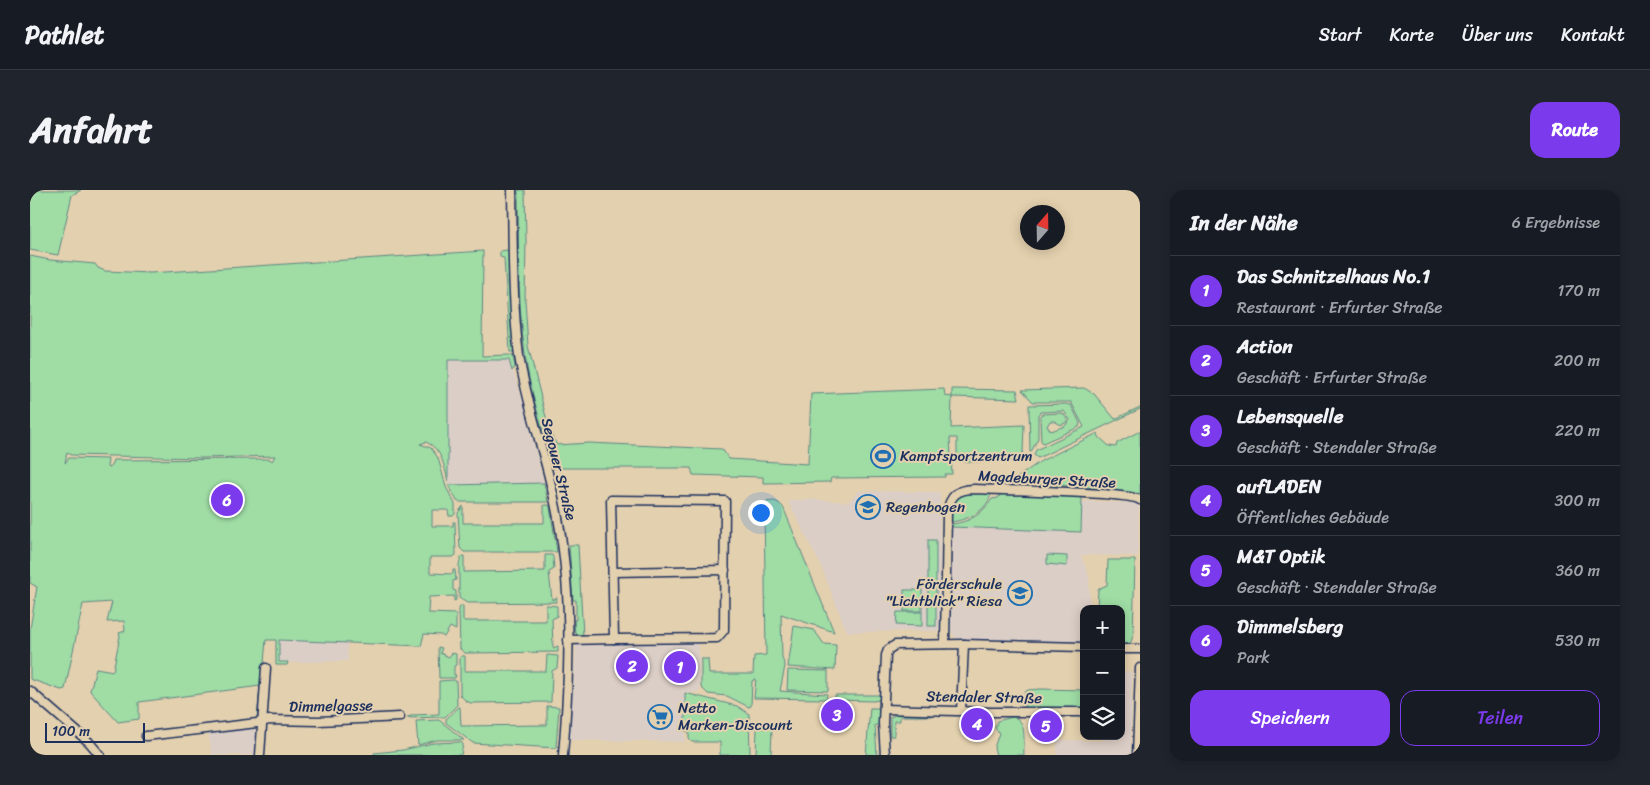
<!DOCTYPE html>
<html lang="de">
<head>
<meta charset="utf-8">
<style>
  body { margin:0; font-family:Sriracha,sans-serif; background:#20242c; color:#f1f3f6 }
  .controls { position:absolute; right:15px; bottom:15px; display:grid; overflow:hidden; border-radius:10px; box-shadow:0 2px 12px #0003 }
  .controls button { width:45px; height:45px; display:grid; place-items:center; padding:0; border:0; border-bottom:1px solid #363941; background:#171b24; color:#f1f3f6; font:25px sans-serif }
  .compass { position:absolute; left:990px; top:15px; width:45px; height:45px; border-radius:50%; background:#171b24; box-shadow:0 2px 12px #0003; rotate:20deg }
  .scale { position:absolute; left:15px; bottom:12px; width:100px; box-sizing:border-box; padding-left:5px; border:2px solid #1b2f5e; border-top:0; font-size:14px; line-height:18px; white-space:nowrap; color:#1b2f5e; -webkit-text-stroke:4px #e3d0ae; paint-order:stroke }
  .you { position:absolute; left:730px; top:322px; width:18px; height:18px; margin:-12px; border:4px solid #fff; border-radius:50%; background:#1a73e8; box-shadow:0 0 0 8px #1a73e833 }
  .badge { display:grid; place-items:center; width:32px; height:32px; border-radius:50%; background:#7c3aed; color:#fff; font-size:16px; font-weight:700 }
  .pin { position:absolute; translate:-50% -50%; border:2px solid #fff; box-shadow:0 1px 5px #0006 }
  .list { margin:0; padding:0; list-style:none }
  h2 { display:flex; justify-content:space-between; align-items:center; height:65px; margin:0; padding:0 20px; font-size:21px }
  h2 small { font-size:16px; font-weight:400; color:#9ea1a6 }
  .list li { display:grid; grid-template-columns:32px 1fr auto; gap:15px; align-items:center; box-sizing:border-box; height:70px; padding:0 20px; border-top:1px solid #363941 }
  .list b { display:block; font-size:19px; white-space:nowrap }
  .list p { margin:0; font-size:16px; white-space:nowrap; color:#9ea1a6 }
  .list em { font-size:16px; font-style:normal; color:#9ea1a6 }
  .actions { display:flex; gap:10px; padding:15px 20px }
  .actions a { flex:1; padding:11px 0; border:1px solid #7c3aed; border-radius:15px; text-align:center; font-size:18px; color:#7c3aed }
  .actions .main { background:#7c3aed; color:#fff }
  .icon { flex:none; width:28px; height:28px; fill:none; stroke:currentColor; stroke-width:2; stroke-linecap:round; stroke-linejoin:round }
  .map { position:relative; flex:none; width:1110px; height:565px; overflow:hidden; border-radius:15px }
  header { display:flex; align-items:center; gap:30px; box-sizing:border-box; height:70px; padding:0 25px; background:#171b24; border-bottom:1px solid #363941 }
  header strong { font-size:24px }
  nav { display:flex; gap:28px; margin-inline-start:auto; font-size:18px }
  .intro { display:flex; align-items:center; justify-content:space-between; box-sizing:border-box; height:120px; padding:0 30px }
  h1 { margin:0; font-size:35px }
  .button { padding:12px 22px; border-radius:15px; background:#7c3aed; color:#fff; font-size:18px; font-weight:700 }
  main { display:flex; gap:30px; padding:0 30px }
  aside { flex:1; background:#171b24; border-radius:15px; box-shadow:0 2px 12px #0003 }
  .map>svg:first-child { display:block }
  .built { fill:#dbcec6 }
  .green { fill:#9fdda5; stroke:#5d8682; fill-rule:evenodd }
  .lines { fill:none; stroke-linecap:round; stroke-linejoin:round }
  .minor-casing { stroke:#1b2f5e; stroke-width:11 }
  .minor { stroke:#e3d0ae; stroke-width:8 }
  .labels { text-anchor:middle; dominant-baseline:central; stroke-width:4; stroke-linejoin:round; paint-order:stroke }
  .poi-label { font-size:15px; fill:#1b2f5e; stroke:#e3d0ae; text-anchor:start }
  .street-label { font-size:15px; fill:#1b2f5e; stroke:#e3d0ae }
</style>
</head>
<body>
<header>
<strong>Pathlet</strong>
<nav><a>Start</a><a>Karte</a><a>Über uns</a><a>Kontakt</a></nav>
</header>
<div class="intro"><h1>Anfahrt</h1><a class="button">Route</a></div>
<main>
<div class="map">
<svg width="1110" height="565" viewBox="0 0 1110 565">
  <rect width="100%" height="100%" fill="#e3d0ae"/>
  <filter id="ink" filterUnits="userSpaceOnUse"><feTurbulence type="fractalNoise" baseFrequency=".02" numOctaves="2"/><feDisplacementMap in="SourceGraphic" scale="10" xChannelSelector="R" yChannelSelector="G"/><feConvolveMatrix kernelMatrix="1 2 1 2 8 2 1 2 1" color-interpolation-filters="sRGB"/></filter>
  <g filter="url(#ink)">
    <g class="built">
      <polygon points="417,170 479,170 492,206 514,293 418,295"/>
      <polygon points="829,301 910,302 910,441 817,442 790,374 758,311 779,309 818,312"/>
      <polygon points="1052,311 1109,313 1108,366 1051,365 1059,386 1060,419 1054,419 1054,449 1051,449 1050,453 927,450 920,440 922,337 1051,342"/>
      <polygon points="249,450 317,452 318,471 249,473"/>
      <polygon points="669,451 670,502 655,503 655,552 539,550 546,455 550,453"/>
      <polygon points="1091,481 1102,482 1101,565 1027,565 1027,550 1072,551 1073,546 1091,546"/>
      <polygon points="225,537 228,542 227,565 182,565 178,541"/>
    </g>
    <g class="green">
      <polygon points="0,0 51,0 42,5 28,65 0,60"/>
      <path d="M488 0H495L496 51 495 110 498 156 520 243 527 255 559 253 692 259 699 269 778 274 781 204 914 199 915 206 922 207V199L987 200 989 209 922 207 921 238 994 235 993 262 987 271 935 272 927 267V248H920L922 284H915V287L801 288 800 292 733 293V287L663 285 661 278H524C513 240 500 203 495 164 487 110 489 54 488 0Z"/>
      <polygon points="477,60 480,63 486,162 480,162 474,68 470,67 470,61"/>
      <path d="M453 61 452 166 479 165 483 166 485 177 482 181 479 170H418V291C414 276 412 259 396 252L390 254 401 258 408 268 416 297 425 314V324L423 326H419L418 320H402V336H423V332H425L426 365 423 367H400V383L423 384V380H425L426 390 423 391V400L426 401V410L424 411V406L399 407 398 423 426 424V440L420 437 414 447 411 445 394 444 391 456 249 450V472H258L257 475H246V450H236L229 529H227L230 496 109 512V529L88 532 60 501 66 478 83 481 90 446 89 443 95 441 94 431 77 432 82 412 53 414 35 499 31 500 0 489V439L7 397 0 393V66L20 70 65 74 68 78 75 81 120 83ZM37 262 41 265 172 268 245 266 242 271 240 269 83 270 80 278 77 277 78 269 39 268 35 273Z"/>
      <polygon points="1054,198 1064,204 1085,229 1110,217 1110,219 1008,268 1004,265 1006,260 1054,237 1041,212 1003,212 992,200"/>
      <polygon points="1036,214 1041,215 1050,233 1049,237 1013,253 1011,251 1010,226 1012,224 1033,223 1037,229 1037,232 1031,235 1024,231 1020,231 1017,236 1021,241 1035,236 1040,230 1034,221 1010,222 1008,225 1008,248 1001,262 1000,262 999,215"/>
      <polygon points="1110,241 1110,305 1082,302 1082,299 981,292 1011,271 1068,243 1069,247 1079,256 1086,257 1087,253"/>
      <polygon points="514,293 518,312 430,312 427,311 418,295"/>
      <path d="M937 302H961C959 321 937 330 921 332 922 320 922 308 936 304Z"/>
      <path d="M972 303 1052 307 1051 342 922 337V334C940 332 952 324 962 309L968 308Z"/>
      <polygon points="744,311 749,313 753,317 804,442 751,424 752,468 755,476 750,501 797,504 796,509 724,508 726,489 722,491 721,516 719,517 697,506 678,504 671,497 671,469 678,469 679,484 723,484 724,466 736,465 734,312"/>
      <polygon points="514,315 519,315 520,317 527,362 434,362 430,358 428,323 433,316 433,333 514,333"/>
      <rect x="898" y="350" width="8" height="86"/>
      <polygon points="539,355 548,355 553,446 548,446 545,443 544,430 546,430 546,410 543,410"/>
      <polygon points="515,365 522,365 523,367 524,379 519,382 522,410 527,407 526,412 437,413 429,408 429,375 431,367 434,366 434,382 515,381"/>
      <polygon points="1017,365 1037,366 1037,376 1017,374"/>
      <polygon points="1078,370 1105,370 1103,446 1100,454 1091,454 1091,419 1067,419 1068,399 1077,395"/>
      <rect x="874" y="400" width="18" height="21"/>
      <polygon points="516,415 527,416 527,426 522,429 523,458 528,456 528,462 435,463 430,459 429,420 430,416 433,416 433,431 516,431"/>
      <polygon points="867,422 892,422 892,436 866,435"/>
      <polygon points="764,436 784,440 794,454 806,455 805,480 758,477"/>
      <polygon points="408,457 412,458 410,463 419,467 422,463 426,464 426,475 424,476 424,485 426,485 425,488 409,488"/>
      <polygon points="517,465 528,466 527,478 522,481 521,512 441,513 436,511 430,505 430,470 431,466 435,466 435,481 516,481"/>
      <polygon points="758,480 798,481 798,501 757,500"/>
      <polygon points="424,490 426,491 427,515 415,527 377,528 377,527 382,526 382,525 409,524 409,491"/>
      <polygon points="1010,499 1054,500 1054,519 994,518 995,502 998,500"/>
      <polygon points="655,503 707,516 719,524 720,565 690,565 690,552 662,552 659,549 659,541 655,541"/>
      <polygon points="805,505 851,505 849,510 843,511 805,510"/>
      <polygon points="517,516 529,517 526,558 443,553 416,533 416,529 429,517 430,517 431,536 517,535"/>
      <polygon points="840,518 848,518 850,521 850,535 845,535 847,565 836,565"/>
      <polygon points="869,524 901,525 902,526 870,526 870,531 864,531 864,546 860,546 860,527"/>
      <path d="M983 527C998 530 993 553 994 565H966L964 558 969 543 965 538 967 531Z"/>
      <polygon points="409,530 434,550 407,550 388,555 386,531"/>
      <polygon points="727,538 742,538 741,565 726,565"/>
      <polygon points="431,552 433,554 431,565 344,565 344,563 373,560 403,553"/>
    </g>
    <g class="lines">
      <defs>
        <g id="minor">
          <path d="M482 0C483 55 482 111 489 166 497 216 515 263 525 313 543 396 540 481 533 565"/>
          <polygon points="581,310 695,311 694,440 687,448 584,449"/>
          <polyline points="583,382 695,380"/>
          <polyline points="538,450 584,449"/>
          <path d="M915 454 917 322C920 306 927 299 944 299 967 300 1099 302 1110 310"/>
          <polyline points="1091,459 1110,459"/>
          <polyline points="0,501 59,552 70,565"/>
          <polyline points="854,519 961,522 1054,522"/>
          <polyline points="931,521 934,454"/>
          <polyline points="116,546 227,533 239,530 289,531 370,527"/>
          <polyline points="230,565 236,478"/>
          <polyline points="855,565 853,533 856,465 858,460 865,455 934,454 1054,457"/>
          <polyline points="1107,565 1110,478"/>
        </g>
      </defs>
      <use href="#minor" class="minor-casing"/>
      <use href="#minor" class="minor"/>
    </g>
  </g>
  <defs>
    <symbol id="stadium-ring" viewBox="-11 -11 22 22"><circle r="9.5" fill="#e3d0ae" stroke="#1f6fb2" stroke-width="1.5"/><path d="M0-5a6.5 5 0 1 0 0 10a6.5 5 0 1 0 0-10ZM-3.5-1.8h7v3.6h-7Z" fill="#1f6fb2"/></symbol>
    <symbol id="school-ring" viewBox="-11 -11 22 22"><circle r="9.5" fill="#e3d0ae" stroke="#1f6fb2" stroke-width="1.5"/><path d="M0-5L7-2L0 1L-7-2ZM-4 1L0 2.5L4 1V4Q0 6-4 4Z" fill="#1f6fb2"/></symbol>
    <symbol id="supermarket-ring" viewBox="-11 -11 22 22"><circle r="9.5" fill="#e3d0ae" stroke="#1f6fb2" stroke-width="1.5"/><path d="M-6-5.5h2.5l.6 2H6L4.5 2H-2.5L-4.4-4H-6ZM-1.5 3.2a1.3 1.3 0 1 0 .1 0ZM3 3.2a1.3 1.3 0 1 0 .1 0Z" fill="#1f6fb2"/></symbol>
  </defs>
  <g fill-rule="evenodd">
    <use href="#stadium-ring" x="839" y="252" width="28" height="28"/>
    <use href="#school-ring" x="824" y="303" width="28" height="28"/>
    <use href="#school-ring" x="976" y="389" width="28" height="28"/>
    <use href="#supermarket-ring" x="616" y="513" width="28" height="28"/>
  </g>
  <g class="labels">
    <g class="poi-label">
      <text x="870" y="266">Kampfsportzentrum</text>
      <text x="856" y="317">Regenbogen</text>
      <text x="972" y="394" text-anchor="end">Förderschule<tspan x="972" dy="17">"Lichtblick" Riesa</tspan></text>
      <text x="648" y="518">Netto<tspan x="648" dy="17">Marken-Discount</tspan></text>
    </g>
    <g class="street-label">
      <text transform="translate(529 279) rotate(76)">Segouer Straße</text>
      <text transform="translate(1017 289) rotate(3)">Magdeburger Straße</text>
      <text transform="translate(954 507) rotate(1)">Stendaler Straße</text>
      <text transform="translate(301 516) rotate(-1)">Dimmelgasse</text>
    </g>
  </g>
</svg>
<div class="controls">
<button>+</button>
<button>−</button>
<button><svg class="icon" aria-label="layers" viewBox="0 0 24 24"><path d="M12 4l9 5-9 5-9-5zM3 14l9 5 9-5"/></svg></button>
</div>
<svg class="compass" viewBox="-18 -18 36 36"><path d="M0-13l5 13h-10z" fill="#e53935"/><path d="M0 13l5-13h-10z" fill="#9ea1a6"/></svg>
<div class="scale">100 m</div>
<div class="you"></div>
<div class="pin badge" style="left:650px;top:477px">1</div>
<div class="pin badge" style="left:602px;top:476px">2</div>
<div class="pin badge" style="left:807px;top:525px">3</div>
<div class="pin badge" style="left:947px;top:534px">4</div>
<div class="pin badge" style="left:1016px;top:536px">5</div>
<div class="pin badge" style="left:197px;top:310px">6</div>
</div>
<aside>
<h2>In der Nähe<small>6 Ergebnisse</small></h2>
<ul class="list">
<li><span class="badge">1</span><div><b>Das Schnitzelhaus No.1</b><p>Restaurant · Erfurter Straße</p></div><em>170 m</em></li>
<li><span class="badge">2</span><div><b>Action</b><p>Geschäft · Erfurter Straße</p></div><em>200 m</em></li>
<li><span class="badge">3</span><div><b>Lebensquelle</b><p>Geschäft · Stendaler Straße</p></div><em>220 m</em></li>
<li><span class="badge">4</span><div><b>aufLADEN</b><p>Öffentliches Gebäude</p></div><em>300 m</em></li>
<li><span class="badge">5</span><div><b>M&amp;T Optik</b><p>Geschäft · Stendaler Straße</p></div><em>360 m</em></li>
<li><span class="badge">6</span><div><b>Dimmelsberg</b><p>Park</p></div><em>530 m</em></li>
</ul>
<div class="actions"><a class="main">Speichern</a><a>Teilen</a></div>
</aside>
</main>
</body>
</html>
